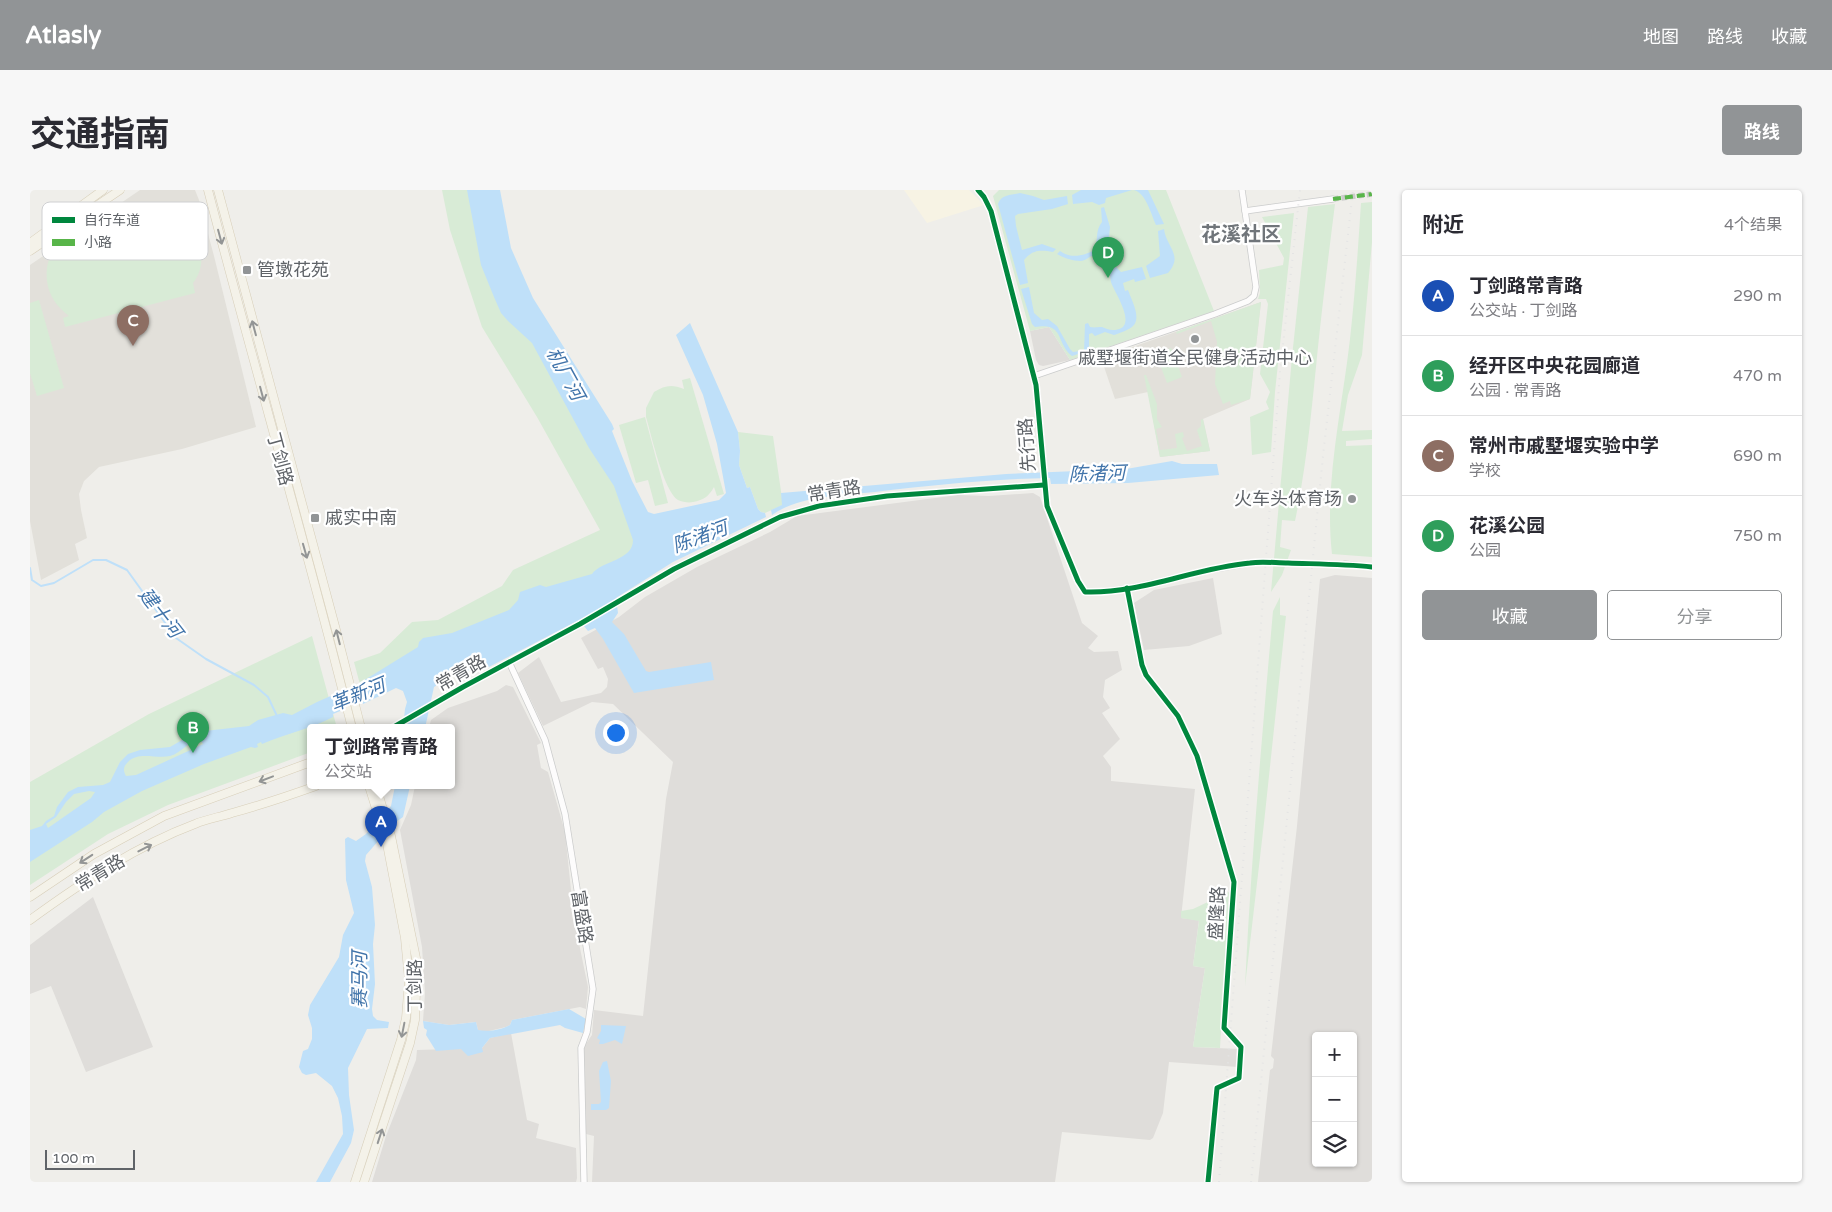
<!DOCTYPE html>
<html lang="zh">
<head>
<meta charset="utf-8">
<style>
  body { margin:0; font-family:"Varela Round","Noto Sans SC",sans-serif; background:#f7f7f7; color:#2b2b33 }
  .controls { position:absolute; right:15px; bottom:15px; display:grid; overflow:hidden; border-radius:5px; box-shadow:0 1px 4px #0004 }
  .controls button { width:45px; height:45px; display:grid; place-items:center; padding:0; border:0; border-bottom:1px solid #e1e1e2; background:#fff; color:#2b2b33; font:25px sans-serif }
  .scale { position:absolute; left:15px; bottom:12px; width:90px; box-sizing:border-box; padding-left:5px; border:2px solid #5f6368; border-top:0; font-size:14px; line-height:18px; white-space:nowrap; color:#5f6368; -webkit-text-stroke:4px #fff; paint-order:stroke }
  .you { position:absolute; left:585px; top:542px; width:18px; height:18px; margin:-12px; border:4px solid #fff; border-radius:50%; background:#1a73e8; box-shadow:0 0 0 8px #1a73e833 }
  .badge { display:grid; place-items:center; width:32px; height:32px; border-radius:50%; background:#919496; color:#fff; font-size:16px; font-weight:700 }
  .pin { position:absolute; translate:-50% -41px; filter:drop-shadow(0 1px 2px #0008) }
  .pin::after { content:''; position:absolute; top:26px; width:18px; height:15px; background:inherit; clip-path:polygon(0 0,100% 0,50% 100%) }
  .popup { position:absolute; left:277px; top:534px; width:148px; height:65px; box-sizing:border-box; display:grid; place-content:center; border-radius:5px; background:#fff; filter:drop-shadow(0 1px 4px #0005); font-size:16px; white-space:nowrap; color:#7c7c81 }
  .popup b { font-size:19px; color:#2b2b33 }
  .popup::after { content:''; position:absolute; left:50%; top:100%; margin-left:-10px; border:10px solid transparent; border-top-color:#fff }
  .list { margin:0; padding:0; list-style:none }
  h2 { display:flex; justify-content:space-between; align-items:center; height:65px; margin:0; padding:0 20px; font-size:21px }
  h2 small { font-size:16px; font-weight:400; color:#7c7c81 }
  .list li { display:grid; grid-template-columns:32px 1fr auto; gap:15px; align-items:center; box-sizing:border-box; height:80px; padding:0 20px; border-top:1px solid #e1e1e2 }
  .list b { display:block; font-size:19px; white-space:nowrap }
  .list p { margin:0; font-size:16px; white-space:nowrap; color:#7c7c81 }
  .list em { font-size:16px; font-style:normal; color:#7c7c81 }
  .actions { display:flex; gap:10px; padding:15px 20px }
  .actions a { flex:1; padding:11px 0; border:1px solid #919496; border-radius:5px; text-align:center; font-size:18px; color:#919496 }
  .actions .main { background:#919496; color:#fff }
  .icon { flex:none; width:28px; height:28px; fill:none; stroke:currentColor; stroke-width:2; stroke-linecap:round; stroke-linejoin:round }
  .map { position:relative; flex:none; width:1342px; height:992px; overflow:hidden; border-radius:5px }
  header { display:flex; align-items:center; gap:30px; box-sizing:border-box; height:70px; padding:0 25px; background:#919496; color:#fff }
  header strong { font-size:24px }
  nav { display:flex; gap:28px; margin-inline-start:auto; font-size:18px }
  .intro { display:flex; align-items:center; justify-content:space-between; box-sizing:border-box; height:120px; padding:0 30px }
  h1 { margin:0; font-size:35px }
  .button { padding:12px 22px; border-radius:5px; background:#919496; color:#fff; font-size:18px; font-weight:700 }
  main { display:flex; gap:30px; padding:0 30px }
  aside { flex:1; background:#fff; border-radius:5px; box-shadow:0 1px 4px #0004 }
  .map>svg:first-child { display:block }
  .commercial { fill:#f7f3e4 }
  .industrial { fill:#dfddda; fill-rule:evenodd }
  .education { fill:#e2e0da }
  .green { fill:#d8ebd6 }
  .water { fill:#bfe0f9; fill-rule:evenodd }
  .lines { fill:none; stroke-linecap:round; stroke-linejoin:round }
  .stream { stroke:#bfe0f9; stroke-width:2 }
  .minor-tunnel { stroke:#cbcbca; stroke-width:5.5; stroke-dasharray:5.5 3; stroke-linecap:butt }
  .minor-casing { stroke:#cbcccc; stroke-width:7 }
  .major-casing { stroke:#d7ceb8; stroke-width:9 }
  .minor { stroke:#fdfcfc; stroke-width:5.5 }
  .major { stroke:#f4f2e9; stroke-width:8 }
  .rail { stroke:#e4e4e4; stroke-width:2; stroke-dasharray:1 6; stroke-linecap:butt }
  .quiet { stroke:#58b549; stroke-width:4; stroke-dasharray:8 4; stroke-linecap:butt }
  .cycleway-casing { stroke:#fff; stroke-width:8 }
  .cycleway { stroke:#00873e; stroke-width:5 }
  .oneway { stroke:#939595 }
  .poi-dot { fill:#919496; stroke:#fff; stroke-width:2 }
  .labels { text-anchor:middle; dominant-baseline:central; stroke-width:4.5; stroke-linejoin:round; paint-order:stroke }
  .poi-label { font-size:18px; fill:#5f6368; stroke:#fff; text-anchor:start }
  .street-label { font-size:18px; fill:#5f6368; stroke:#fff }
  .water-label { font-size:19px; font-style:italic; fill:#4174aa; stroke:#fff }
  .quarter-label { font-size:20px; font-weight:bold; fill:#70757a; stroke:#fff }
  .key { fill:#fff; stroke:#cfd0d2; stroke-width:1 }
  .key-label { font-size:14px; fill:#5f6368 }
</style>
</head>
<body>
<header>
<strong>Atlasly</strong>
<nav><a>地图</a><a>路线</a><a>收藏</a></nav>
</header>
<div class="intro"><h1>交通指南</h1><a class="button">路线</a></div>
<main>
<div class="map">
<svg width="1342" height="992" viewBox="0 0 1342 992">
  <rect width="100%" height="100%" fill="#efeeea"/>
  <polygon class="commercial" points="874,0 939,0 954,15 897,33"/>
  <g class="industrial">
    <polygon points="1019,137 1040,170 1013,176 1009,175 1006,170 1000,141"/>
    <polygon points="1003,303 1010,307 1052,433 1068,446 1058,458 1064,462 1088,461 1092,480 1075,490 1073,507 1080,518 1072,523 1090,549 1073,566 1081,577 1081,591 1165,599 1151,728 1169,730 1163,776 1175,778 1163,857 1209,859 1208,877 1139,872 1133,923 1123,948 1120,950 1032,942 1025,992 562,992 564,946 556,944 553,858 562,845 564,820 613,826 636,609 643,572 583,514 562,512 513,536 488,483 509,467 531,512 571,503 577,497 578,489 573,477 568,479 551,448 589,427 615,407 667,377 740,342 767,326 928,305 959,306"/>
    <path d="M1305 385 1342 388V992H1228L1240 880 1243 878 1244 869 1241 866 1267 636 1290 389ZM1286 846H1323V973H1286Z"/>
    <polygon points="1183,388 1192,444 1159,456 1114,460 1104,413 1124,400"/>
    <polygon points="476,495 483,497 511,553 507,555 511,578 518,582 535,642 544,729 558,797 556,819 550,817 482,830 480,835 476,837 455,842 448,840 446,832 419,835 393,831 395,803 392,757 370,640 381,615 385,596 421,596 421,538 399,538 401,530 418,518 467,501"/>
    <polygon points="63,707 123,857 56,882 21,796 0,804 0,755"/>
    <polygon points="481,843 497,930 509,934 506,948 546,958 547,988 546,992 342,992 356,946 386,870 387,860 452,858 460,848"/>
  </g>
  <g class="education">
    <polygon points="110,0 165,0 169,10 184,66 226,237 152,259 69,277 54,291 49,304 51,320 57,348 45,354 49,370 11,390 0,331 0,75"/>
    <polygon points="1231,112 1220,209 1173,229 1180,261 1130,267 1118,202 1085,209 1071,168"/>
  </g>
  <g class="green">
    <polygon points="412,0 447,0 616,357 332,502 324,472 350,463 382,432 408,430 472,396 483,380 570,340 507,227 452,137 420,40"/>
    <polygon points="969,0 1136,0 1184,121 1040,170 1019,137 1000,141 963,6"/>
    <path d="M1342 12V52L1332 165 1318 205 1312 241 1342 240V249L1316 251V256L1342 255V367L1302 364C1294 294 1312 219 1320 149 1325 104 1328 59 1331 13Z"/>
    <path d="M1305 14C1299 62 1293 109 1288 157 1282 216 1277 273 1265 331L1252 330 1250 357 1261 360 1252 385 1241 402 1262 167 1278 17Z"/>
    <path d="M125 23C133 24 141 25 148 29 171 41 179 74 163 93L165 103 35 137 33 128 39 126C27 117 19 106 17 91 16 81 17 69 24 61 42 42 99 31 125 23Z"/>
    <polygon points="1264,23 1245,202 1241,262 1222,265 1220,227 1239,219 1236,212 1240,202 1230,184 1238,114 1236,109 1228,109 1230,103 1229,80 1253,75 1254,68 1232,27"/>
    <polygon points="9,110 34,198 7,206 0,183 0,113"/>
    <polygon points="1231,112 1220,209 1201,215 1200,211 1193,214 1185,194 1187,152 1181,131 1147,144 1146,142"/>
    <polygon points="1141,158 1152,187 1137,193 1126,164"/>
    <polygon points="1114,185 1116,185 1127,214 1127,229 1132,237 1126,239 1130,260 1147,258 1145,244 1153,242 1154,247 1152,248 1157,261 1172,256 1167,240 1171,236 1171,230 1173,229 1180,261 1130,267"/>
    <path d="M660 188 694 304 687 306 684 297C679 306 674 310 663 312 659 313 652 312 648 310 634 302 621 244 616 227V218L624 202C635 195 642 194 654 199L652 190Z"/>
    <polygon points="615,227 638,313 625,316 618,290 606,293 589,235"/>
    <polygon points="708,242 743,246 753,315 735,323 731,322 728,319 720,297 717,298 709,275 710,261"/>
    <path d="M1250 407V425L1256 426 1234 633 1215 796C1221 671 1232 546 1243 421Z"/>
    <polygon points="282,446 307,538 281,538 281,562 138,615 78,644 0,695 0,592 119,524"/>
    <polygon points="1199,702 1190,858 1163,857 1175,778 1163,776 1169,731 1151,728 1151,721 1163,719"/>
  </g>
  <g class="water">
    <path d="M437 0H470L481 58 503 108 582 234 584 239 582 241 602 291 618 322 624 324 689 310 696 303 687 254 673 205 646 145 660 133 708 242 710 261 709 275 717 298 720 297 728 319 731 322 735 323 736 327 643 372 586 408 588 423 582 432 594 444 616 481 619 482 681 472 684 490 604 503 573 449 565 438 558 441 549 430 453 480C437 477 418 489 404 497L395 538H373L375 519 377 512 373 501 366 498 333 514 332 512 303 524V527C280 539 255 544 232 554L231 552 227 554 228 557 225 558 221 557 174 574 112 601 74 622 62 632 0 672V640L12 636 16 631 24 626 27 617 38 602 48 597 73 595 80 592 90 572 98 564 110 560 140 557 166 542 219 536 228 530 253 523 262 525 287 512 328 494 388 457 389 452 393 448 422 443 479 420 488 410 490 402 510 395 516 397 562 384C572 370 603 371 603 350L584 296 559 258 502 153 478 131 471 123 464 107 451 75ZM170 549 173 554 167 557 106 585 96 586C93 580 93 577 98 572 108 561 126 569 140 566 152 563 158 551 170 549ZM59 601 65 602 61 608 18 638 16 634 26 627 36 612 44 604Z"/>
    <polygon points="1051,0 1102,0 1076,8 1075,13 1069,15 1062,12 1043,14 1042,5"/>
    <path d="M1104 0H1118L1134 34 1126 35C1121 24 1116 3 1104 0Z"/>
    <path d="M990 3 1003 6 1014 10 1037 6 1038 14 1022 19 988 24 985 26 986 36 992 60 1012 54 1026 59 1023 62C1011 60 1003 59 994 70L998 93 990 95 968 14C971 4 982 5 990 3Z"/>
    <path d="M1074 17 1080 37 1078 57 1083 73 1079 76C1076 71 1074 71 1069 68 1060 62 1060 70 1051 71 1042 71 1034 68 1027 64L1030 61C1041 69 1053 66 1065 60 1068 51 1065 40 1072 32L1071 18Z"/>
    <path d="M1134 39C1136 57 1154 65 1138 83L1120 88 1116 76 1130 66 1128 41Z"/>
    <path d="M1086 77 1091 82 1112 77 1116 89 1105 92 1104 89 1093 93 1095 101 1098 100C1101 109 1112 128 1103 136 1099 140 1090 143 1084 145L1075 142 1065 146 1062 143 1059 144V159L1054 162 1055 134 1058 133 1060 137C1065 138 1067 137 1072 137 1075 138 1079 140 1083 140 1111 140 1084 102 1081 92 1080 88 1080 84 1080 80Z"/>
    <path d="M999 97 1004 123 1012 130 1018 129 1027 136 1040 159 1043 162 1050 161 1051 163 1042 166C1025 152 1035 132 1005 137L1002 134 991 99Z"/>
    <path d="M1142 271 1152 274H1187L1189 285 1098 293 1021 294 1020 288C962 289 903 295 845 302 814 305 768 306 742 325L741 320 752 315 751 303 976 284 1096 279Z"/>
    <polygon points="365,596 380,596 373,627 363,634 336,665 335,671 342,697 345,735 343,754 345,794 342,819 343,826 347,830 359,832 358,838 337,839 318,878 319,905 324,940 321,953 300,992 286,992 313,944 312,926 308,908 302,896 286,883 276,885 272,883 269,877 273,861 278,859 282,849 282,838 278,825 280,815 309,767 313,745 324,723 316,690 315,649 318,647 326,651 336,644 361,616"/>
    <path d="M539 819 556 829 553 843 535 838 530 835 460 848 452 858 453 862 438 866 431 859 406 861 396 845 397 840 394 838 393 831 419 835 446 832 448 840C458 842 471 840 480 835L482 830Z"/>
    <polygon points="571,835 596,836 592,854 585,850 573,854 569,854 570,850 567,848 571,841"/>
    <polygon points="577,871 581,891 579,918 576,920 561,920 561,914 569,914 571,912 569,881 573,872"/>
  </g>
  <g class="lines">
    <polyline class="stream" points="0,378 2,390 11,396 24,393 63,370 76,370 97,380 146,448 176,469 224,495 238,507 247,526"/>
    <g class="minor-tunnel">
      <polyline points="1303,9 1342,4"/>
      <polyline points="1220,373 1315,374"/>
    </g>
    <defs>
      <g id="minor">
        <path d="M948 0 954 7 961 21 1006 195 1017 316 1048 391 1055 402C1094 403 1132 390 1170 382 1187 378 1204 376 1220 373"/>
        <polyline points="1215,21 1303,9"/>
        <polyline points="1004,186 1185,124 1218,111 1224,106 1226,97 1212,0"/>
        <polyline points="1315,374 1342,377"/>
        <polyline points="1097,398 1112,475 1116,485 1148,526 1167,566 1204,692 1194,838 1211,857 1209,888 1187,898 1178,992"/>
        <polyline points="479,472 515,550 535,624 563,799 557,842 551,858 554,992"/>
        <polyline points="362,538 433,497 550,434 644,379 750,327 789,316 857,306 1014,295"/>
      </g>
      <g id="major">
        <path d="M178 0C225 180 277 358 322 538"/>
        <polyline points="188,0 306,440 331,538"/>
        <polyline points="0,53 73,0"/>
        <polyline points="0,61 90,0"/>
        <polyline points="0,707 64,664 134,626 281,572"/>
        <path d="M0 730C51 693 106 656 165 634 177 629 190 627 202 623 231 615 258 606 286 596"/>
        <polyline points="325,992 371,850 376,828 379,790 375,748 357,654 339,596"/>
        <polyline points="334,992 380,853 385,830 387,773 361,646 346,596"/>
      </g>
    </defs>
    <use href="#minor" class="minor-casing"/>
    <use href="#major" class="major-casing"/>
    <use href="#minor" class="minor"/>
    <use href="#major" class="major"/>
    <g class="rail">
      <polyline points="1189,992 1250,182 1270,0"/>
      <polyline points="1221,992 1293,266 1323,0"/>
    </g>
    <polyline class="quiet" points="1303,9 1342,4"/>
    <defs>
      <g id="cycleway">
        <path d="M948 0 954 7 961 21 1006 195 1017 316 1048 391 1055 402C1111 404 1164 378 1220 373 1232 371 1246 373 1258 373 1286 374 1314 374 1342 377"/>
        <polyline points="1097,398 1112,475 1116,485 1148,526 1167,566 1204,692 1194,838 1211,857 1209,888 1187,898 1178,992"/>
        <polyline points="362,538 433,497 550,434 644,379 750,327 789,316 857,306 1014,295"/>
      </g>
    </defs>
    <use href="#cycleway" class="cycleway-casing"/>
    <use href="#cycleway" class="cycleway"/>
  </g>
  <defs><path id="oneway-shaft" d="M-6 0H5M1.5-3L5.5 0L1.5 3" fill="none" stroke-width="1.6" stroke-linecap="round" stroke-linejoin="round" transform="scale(1.25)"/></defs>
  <g class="oneway">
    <use href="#oneway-shaft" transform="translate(190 47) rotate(75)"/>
    <use href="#oneway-shaft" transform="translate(224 138) rotate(-105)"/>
    <use href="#oneway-shaft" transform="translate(232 204) rotate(75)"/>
    <use href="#oneway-shaft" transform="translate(275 361) rotate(74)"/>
    <use href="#oneway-shaft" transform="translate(308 447) rotate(-104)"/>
    <use href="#oneway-shaft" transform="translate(236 589) rotate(159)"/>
    <use href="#oneway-shaft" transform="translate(115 658) rotate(-27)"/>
    <use href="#oneway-shaft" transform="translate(56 669) rotate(147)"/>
    <use href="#oneway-shaft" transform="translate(373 840) rotate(101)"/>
    <use href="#oneway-shaft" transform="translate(350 946) rotate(-72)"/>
  </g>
  <g class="poi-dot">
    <rect x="212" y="75" width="10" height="10" rx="2.5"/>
    <circle cx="1165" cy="149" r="5"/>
    <circle cx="1322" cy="309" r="5"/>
    <rect x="280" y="323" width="10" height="10" rx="2.5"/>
  </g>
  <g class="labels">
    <g class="poi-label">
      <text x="227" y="80">管墩花苑</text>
      <text x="1165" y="168" text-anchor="middle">戚墅堰街道全民健身活动中心</text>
      <text x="1312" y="309" text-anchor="end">火车头体育场</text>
      <text x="295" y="328">戚实中南</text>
    </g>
    <g class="street-label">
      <text transform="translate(997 255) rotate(-94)">先行路</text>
      <text transform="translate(250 269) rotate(75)">丁剑路</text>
      <text transform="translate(804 301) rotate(-9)">常青路</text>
      <text transform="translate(431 483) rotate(-30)">常青路</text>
      <text transform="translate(70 683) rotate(-31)">常青路</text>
      <text transform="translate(1187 723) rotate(-87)">盛隆路</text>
      <text transform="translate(552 727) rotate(81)">富盛路</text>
      <text transform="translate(385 796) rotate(-90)">丁剑路</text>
    </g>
    <g class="water-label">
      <text transform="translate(535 184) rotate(61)">机厂河</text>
      <text transform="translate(1067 284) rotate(-2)">陈渚河</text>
      <text transform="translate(670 347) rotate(-20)">陈渚河</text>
      <text transform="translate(130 423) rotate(52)">建十河</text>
      <text transform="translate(328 505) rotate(-22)">革新河</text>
      <text transform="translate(330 790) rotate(-90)">赛马河</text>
    </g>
    <g class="quarter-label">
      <text x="1211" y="45">花溪社区</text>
    </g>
  </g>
  <rect x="12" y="12" width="166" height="58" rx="8" class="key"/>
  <rect x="22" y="27" width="23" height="6" fill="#00873e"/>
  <rect x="22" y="49" width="23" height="7" fill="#58b549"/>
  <g class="key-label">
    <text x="54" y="35">自行车道</text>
    <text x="54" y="57">小路</text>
  </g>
</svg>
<div class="controls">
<button>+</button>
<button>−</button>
<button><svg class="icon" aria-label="layers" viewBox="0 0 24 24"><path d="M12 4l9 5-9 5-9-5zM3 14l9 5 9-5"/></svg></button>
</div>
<div class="scale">100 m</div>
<div class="you"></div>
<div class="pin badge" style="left:351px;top:657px;background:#1a4fb4">A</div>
<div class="popup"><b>丁剑路常青路</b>公交站</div>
<div class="pin badge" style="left:163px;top:563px;background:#2e9e5b">B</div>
<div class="pin badge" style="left:103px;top:156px;background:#8d6e63">C</div>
<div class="pin badge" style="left:1078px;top:88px;background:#2e9e5b">D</div>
</div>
<aside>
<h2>附近<small>4个结果</small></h2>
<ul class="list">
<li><span class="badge" style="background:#1a4fb4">A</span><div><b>丁剑路常青路</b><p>公交站 · 丁剑路</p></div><em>290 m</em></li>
<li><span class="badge" style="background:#2e9e5b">B</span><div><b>经开区中央花园廊道</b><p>公园 · 常青路</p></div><em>470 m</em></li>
<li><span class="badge" style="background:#8d6e63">C</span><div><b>常州市戚墅堰实验中学</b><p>学校</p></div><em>690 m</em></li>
<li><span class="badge" style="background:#2e9e5b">D</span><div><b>花溪公园</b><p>公园</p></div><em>750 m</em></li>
</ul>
<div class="actions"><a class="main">收藏</a><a>分享</a></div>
</aside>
</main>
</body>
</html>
